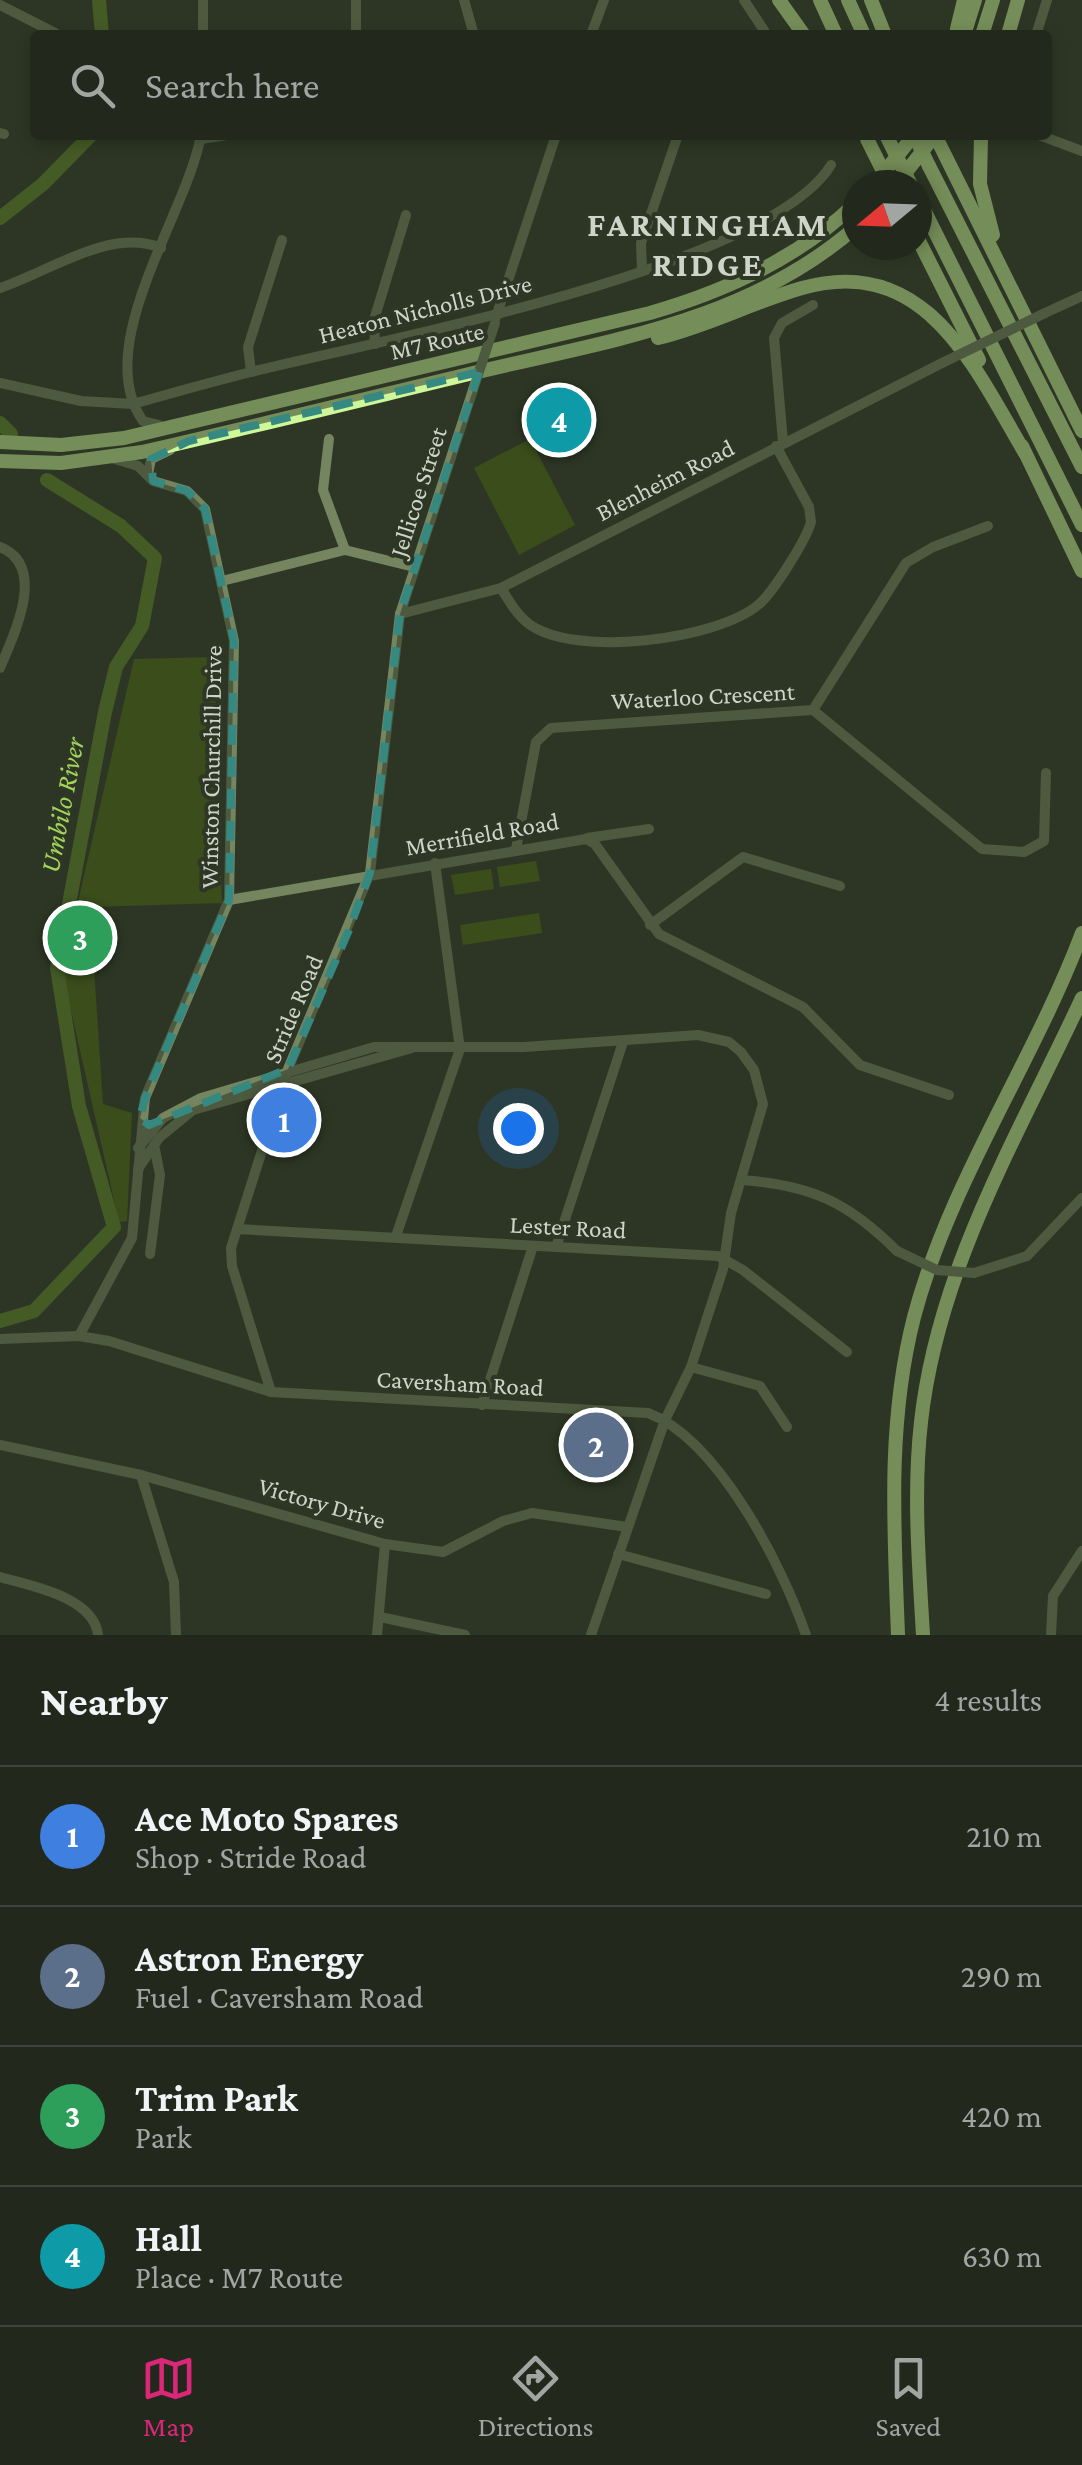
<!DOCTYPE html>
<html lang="en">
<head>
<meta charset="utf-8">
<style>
  body { margin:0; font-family:"Crimson Pro",serif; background:#2a3025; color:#f1f3f6 }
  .compass { position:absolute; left:842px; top:170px; width:90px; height:90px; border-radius:50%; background:#22281c; box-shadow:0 5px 15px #0003; rotate:251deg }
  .you { position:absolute; left:518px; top:1128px; width:35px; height:35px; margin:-25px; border:8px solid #fff; border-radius:50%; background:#1a73e8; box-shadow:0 0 0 15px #1a73e833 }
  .badge { display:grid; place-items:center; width:65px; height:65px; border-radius:50%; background:#db2777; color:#fff; font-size:32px; font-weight:700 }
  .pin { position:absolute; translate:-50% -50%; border:5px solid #fff; box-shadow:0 2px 10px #0006 }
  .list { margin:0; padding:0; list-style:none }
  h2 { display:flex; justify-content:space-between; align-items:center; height:130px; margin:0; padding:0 40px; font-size:42px }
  h2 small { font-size:32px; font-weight:400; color:#a2a6a3 }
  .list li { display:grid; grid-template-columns:65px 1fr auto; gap:30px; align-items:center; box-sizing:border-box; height:140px; padding:0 40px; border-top:2px solid #3f443b }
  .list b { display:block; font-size:38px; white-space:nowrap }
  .list p { margin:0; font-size:32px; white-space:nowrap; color:#a2a6a3 }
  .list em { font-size:32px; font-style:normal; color:#a2a6a3 }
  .icon { flex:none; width:55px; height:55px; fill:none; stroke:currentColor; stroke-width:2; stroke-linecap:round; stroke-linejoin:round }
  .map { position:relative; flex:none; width:1082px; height:1635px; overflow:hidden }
  .search { position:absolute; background:#22281c; box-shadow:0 5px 15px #0003; left:30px; right:30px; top:30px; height:110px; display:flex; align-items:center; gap:25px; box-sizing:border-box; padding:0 35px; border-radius:10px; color:#a2a6a3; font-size:38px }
  .sheet { height:690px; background:#22281c }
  nav { display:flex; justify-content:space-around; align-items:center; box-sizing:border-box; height:140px; border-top:2px solid #3f443b; background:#22281c; font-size:28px; color:#a2a6a3 }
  nav a { display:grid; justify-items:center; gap:5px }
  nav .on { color:#db2777 }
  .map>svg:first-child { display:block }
  .green { fill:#4a6911 }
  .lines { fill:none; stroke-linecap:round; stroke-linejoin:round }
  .river { stroke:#628728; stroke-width:14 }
  .minor { stroke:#748560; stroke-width:10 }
  .highway { stroke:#cdf798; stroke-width:14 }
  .minor-bridge { stroke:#748560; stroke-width:10 }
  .highway-bridge { stroke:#cdf798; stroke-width:14 }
  .marked { fill:none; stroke:#358980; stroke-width:8; stroke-dasharray:20 12; stroke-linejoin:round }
  .labels { text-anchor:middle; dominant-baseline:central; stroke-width:8; stroke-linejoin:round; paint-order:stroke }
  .street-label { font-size:25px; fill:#cfd4c9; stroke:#2e3625 }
  .water-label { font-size:28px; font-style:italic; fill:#a2d35a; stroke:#2e3625 }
  .district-label { font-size:35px; font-weight:bold; letter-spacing:2.5px; fill:#cfd4c9; stroke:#2e3625 }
</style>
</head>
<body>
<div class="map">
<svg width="1082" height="1635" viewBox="0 0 1082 1635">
  <rect width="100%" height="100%" fill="#2e3625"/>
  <g class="green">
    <polygon points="530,439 575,525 519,555 474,468"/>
    <polygon points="214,657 222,903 90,907 103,1104 132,1113 127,1221 119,1222 62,971 134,659"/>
    <polygon points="536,861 540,881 500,887 497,867"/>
    <polygon points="491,869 494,889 455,895 451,875"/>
    <polygon points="539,913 542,933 463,945 460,925"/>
  </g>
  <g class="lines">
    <g class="river">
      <polyline points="99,0 102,35"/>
      <polyline points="0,218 43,184 91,135"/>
      <polyline points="0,423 11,434"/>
      <polyline points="0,1321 34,1311 114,1227 79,1106 57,968 105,712 116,667 142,626 155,558 121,526 47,480"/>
    </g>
    <g class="minor">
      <polyline points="464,0 474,35"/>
      <polyline points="744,0 767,35"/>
      <polyline points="0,5 55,33"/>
      <polyline points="203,35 203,0"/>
      <polyline points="356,35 356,0"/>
      <polyline points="591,35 604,0"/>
      <polyline points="1036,35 1047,0"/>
      <polyline points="0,133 4,134"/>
      <polyline points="1039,135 1082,151"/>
      <polyline points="201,139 227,135"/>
      <polyline points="642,270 641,243 678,135"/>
      <path d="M0 288C49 272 110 227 161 248"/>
      <polyline points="1045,313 1082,296"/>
      <polyline points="496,317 556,135"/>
      <polyline points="375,344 374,320 406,215"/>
      <polyline points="251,372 248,347 282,240"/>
      <path d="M0 383 81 401 133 404C172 393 211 382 251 372 375 341 767 269 831 165"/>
      <path d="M159 425 143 421C90 346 187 214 201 135"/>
      <polyline points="329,439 323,490 345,550"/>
      <polyline points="783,442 774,338 782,323 813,305"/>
      <polyline points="148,474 151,459 170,450"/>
      <path d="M0 547C48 566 14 634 0 668"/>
      <polyline points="222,581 345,550 414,567"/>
      <path d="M501 588C509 601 517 615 529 624 575 658 716 640 758 605 773 593 806 540 811 522L809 507 776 446"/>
      <polyline points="400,614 501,588 942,363"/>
      <polyline points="813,710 906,563 933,547 988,526"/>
      <polyline points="587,838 649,829"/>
      <polyline points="516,849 536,742 551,728 813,710 982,849 1024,852 1044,841 1046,773"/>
      <polyline points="229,900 586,839 595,844 659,934 803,1007 860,1065 949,1095"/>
      <polyline points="650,925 743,857 840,886"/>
      <polyline points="138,1148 163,1118 201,1098 374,1047 524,1047 698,1035 729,1042 741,1052 754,1070 763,1104 731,1213 723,1269 691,1367 665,1420 591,1635"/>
      <polyline points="138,1169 159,1138 193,1110 412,1048"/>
      <path d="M742 1180C811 1185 848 1202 897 1251"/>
      <polyline points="237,1229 718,1256 743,1270 847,1352"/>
      <polyline points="396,1236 460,1049 435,863"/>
      <polyline points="556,1247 623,1042"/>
      <polyline points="150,1254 160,1175 154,1145"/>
      <polyline points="974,1273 1027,1256 1082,1198"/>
      <polyline points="79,1336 132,1238 145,1098 229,900 234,641 205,509 187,491 153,481 138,466 115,459"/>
      <path d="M0 1339 79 1336 109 1341 271 1392 648 1413C718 1439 783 1567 806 1635"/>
      <polyline points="691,1367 760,1386 787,1427"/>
      <polyline points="271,1392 232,1266 231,1248 288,1069 370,873 400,614 473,390"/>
      <polyline points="482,1405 533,1246"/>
      <polyline points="0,1445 141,1475 385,1544 443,1552 503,1521 532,1513 627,1527"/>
      <polyline points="141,1475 174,1582 176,1635"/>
      <polyline points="618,1554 766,1594"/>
      <path d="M0 1577C31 1586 94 1597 98 1635"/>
      <polyline points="380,1617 465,1635"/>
      <polyline points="377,1635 385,1544"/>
      <polyline points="1051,1635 1053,1596 1082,1551"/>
    </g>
    <g class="highway">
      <polyline points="779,0 804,35"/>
      <polyline points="820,0 836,35"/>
      <polyline points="848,0 864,35"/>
      <polyline points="871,0 885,35"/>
      <polyline points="957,29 964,0"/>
      <polyline points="964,35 975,0"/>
      <polyline points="982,35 993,0"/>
      <polyline points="1008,35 1018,0"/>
      <polyline points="935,135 1082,431"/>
      <polyline points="981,135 980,184 993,235"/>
      <polyline points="929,166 1082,467"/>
      <polyline points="874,185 914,135"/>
      <polyline points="896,185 928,144"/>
      <polyline points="917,196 1082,525"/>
      <polyline points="917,237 979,360"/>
      <path d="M658 338C708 326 753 302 802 288 926 253 974 367 1025 453"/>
      <path d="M0 442 61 445 124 438 650 313C727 291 799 258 857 202"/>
      <polyline points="1022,446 1082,571"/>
      <path d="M0 461 61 463 142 452C252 427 361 400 469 374 606 341 748 322 857 226"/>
      <path d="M898 1635C894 1527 887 1423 914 1317 950 1181 1033 1063 1082 933"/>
      <path d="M923 1635C919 1565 913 1492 921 1422 938 1268 1018 1136 1082 998"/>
    </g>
    <g class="minor-bridge">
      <polyline points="942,363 1045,313"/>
      <polyline points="473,390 495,323"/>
      <polyline points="897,1251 937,1270 974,1273"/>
    </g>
    <g class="highway-bridge">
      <polyline points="886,135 911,185"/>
      <polyline points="914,135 929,166"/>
      <polyline points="867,139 890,185"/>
    </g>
  </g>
  <path d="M0 0H1082V1635H0ZM479 372 400 614 370 873 349 930 288 1069 149 1125 140 1118 145 1098 229 900 234 641 205 509 187 491 153 481 151 459 189 441Z" fill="#2e3625" fill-opacity=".55" fill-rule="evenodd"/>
  <path class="marked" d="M479 372 400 614 370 873 349 930 288 1069 149 1125 140 1118 145 1098 229 900 234 641 205 509 187 491 153 481 151 459 189 441Z"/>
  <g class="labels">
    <g class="street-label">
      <text transform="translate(425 309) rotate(-14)">Heaton Nicholls Drive</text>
      <text transform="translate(437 341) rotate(-13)">M7 Route</text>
      <text transform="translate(665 480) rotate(-27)">Blenheim Road</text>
      <text transform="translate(418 492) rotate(-72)">Jellicoe Street</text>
      <text transform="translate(703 696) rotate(-3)">Waterloo Crescent</text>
      <text transform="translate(211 767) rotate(-89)">Winston Churchill Drive</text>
      <text transform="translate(482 834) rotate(-10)">Merrifield Road</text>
      <text transform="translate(293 1009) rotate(-67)">Stride Road</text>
      <text transform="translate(568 1227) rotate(3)">Lester Road</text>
      <text transform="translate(460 1383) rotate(3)">Caversham Road</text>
      <text transform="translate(322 1503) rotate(16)">Victory Drive</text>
    </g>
    <g class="water-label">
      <text transform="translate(62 805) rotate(-79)">Umbilo River</text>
    </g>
    <g class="district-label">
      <text x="708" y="224">FARNINGHAM<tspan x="708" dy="40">RIDGE</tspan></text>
    </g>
  </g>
</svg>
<svg class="compass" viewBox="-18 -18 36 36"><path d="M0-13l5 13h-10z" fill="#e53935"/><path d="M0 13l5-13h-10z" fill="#a2a6a3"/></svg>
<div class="you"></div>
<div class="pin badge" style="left:284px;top:1120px;background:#3f7fe0">1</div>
<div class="pin badge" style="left:596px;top:1445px;background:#5c6f8a">2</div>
<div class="pin badge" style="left:80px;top:938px;background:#2e9e5b">3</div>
<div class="pin badge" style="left:559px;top:420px;background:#0f9aa8">4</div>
<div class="search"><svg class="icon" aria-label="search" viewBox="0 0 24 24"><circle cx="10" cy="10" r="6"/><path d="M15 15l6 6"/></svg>Search here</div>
</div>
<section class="sheet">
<h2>Nearby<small>4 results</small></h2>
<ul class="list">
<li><span class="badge" style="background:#3f7fe0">1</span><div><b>Ace Moto Spares</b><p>Shop · Stride Road</p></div><em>210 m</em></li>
<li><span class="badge" style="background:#5c6f8a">2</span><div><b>Astron Energy</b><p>Fuel · Caversham Road</p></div><em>290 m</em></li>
<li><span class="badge" style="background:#2e9e5b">3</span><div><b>Trim Park</b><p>Park</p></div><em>420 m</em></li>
<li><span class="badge" style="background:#0f9aa8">4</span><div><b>Hall</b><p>Place · M7 Route</p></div><em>630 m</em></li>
</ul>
</section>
<nav>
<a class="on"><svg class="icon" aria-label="map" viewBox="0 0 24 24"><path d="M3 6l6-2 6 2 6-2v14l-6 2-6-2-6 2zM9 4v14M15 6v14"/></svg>Map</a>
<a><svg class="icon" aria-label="directions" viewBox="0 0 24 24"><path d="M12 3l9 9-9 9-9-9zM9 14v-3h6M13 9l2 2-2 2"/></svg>Directions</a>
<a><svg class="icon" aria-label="saved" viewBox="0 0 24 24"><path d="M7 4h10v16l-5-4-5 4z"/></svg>Saved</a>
</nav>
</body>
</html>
